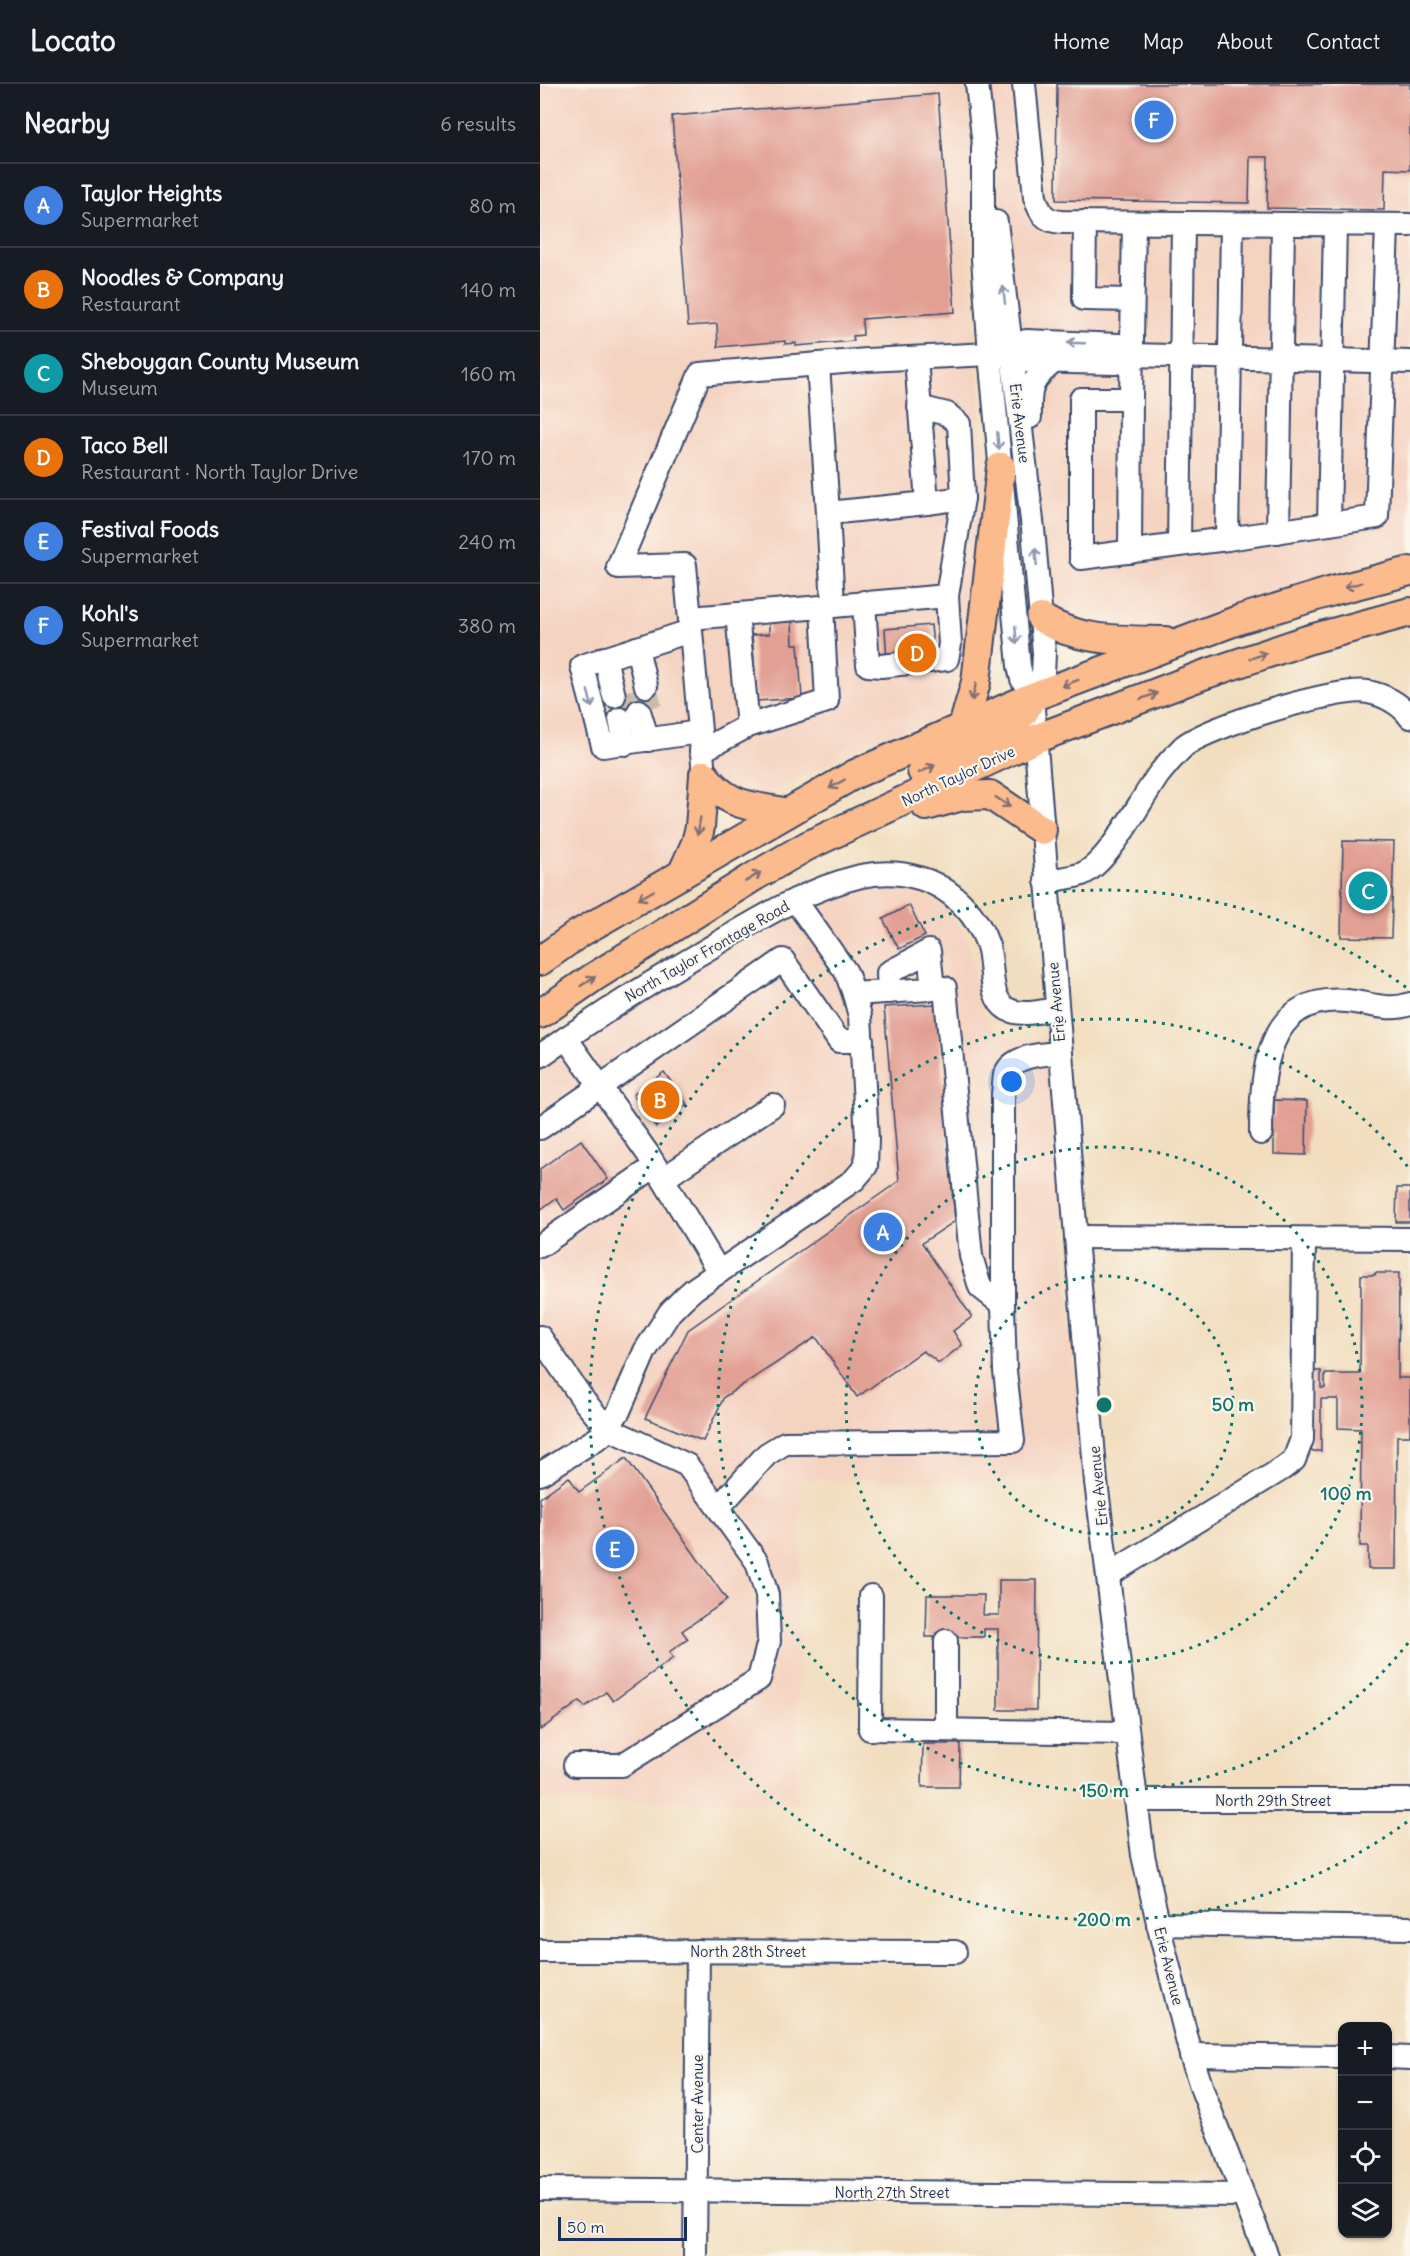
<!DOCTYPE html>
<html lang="en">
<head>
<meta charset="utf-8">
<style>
  body { margin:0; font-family:Delius,sans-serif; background:#20242c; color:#f1f3f6 }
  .controls { position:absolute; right:18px; bottom:18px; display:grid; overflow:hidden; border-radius:12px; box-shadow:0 2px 4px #0004 }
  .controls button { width:54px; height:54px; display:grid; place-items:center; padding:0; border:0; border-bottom:2px solid #363941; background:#171b24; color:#f1f3f6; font:30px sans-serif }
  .scale { position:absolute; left:18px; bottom:15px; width:129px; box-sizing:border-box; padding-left:6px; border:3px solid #1b2f5e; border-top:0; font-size:16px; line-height:21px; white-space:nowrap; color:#1b2f5e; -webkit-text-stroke:4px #fbf7ec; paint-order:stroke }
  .you { position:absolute; left:472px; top:998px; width:21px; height:21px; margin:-15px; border:4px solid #fff; border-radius:50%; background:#1a73e8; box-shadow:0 0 0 9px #1a73e833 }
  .badge { display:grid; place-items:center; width:39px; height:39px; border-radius:50%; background:#ea580c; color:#fff; font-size:20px; font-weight:700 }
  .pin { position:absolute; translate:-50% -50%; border:3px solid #fff; box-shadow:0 2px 6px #0006 }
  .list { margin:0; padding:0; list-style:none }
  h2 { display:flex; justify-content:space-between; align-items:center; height:78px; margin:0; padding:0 24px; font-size:26px }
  h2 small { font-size:20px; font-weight:400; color:#9ea1a6 }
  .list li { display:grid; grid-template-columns:39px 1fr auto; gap:18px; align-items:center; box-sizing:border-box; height:84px; padding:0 24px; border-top:2px solid #363941 }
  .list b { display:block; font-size:22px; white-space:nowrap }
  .list p { margin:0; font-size:20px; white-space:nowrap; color:#9ea1a6 }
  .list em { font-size:20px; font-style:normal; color:#9ea1a6 }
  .icon { flex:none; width:33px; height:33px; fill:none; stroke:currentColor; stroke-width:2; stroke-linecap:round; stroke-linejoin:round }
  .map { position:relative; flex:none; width:870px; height:2172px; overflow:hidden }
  header { display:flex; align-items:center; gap:36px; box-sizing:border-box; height:84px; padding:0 30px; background:#171b24; border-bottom:2px solid #363941 }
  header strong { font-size:28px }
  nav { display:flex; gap:33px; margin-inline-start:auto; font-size:21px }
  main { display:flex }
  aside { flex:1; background:#171b24 }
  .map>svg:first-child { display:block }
  .built { fill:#f5d3c1 }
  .building { fill:#e29f93 }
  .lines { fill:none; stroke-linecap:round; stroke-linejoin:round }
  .minor-tunnel { stroke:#c7bbac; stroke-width:22; stroke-dasharray:22 11; stroke-linecap:butt }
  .minor-casing { stroke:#3b496d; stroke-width:26 }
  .major-casing { stroke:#3b496d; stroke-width:32 }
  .minor { stroke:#fff; stroke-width:22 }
  .major { stroke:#fbbb8c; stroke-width:28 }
  .oneway { stroke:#8d97ae }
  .oneway2 { stroke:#806e73 }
  .ring { fill:none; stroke:#0f766e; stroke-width:3; stroke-dasharray:3 6 }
  .labels { text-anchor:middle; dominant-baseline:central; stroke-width:4.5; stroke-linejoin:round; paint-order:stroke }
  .street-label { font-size:15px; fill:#1b2f5e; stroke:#fbf7ec }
  .centre { fill:#0f766e; stroke:#fbf7ec; stroke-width:3 }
  .ring-label { font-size:18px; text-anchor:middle; font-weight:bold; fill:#0f766e; stroke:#fbf7ec; stroke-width:4.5; stroke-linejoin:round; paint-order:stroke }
</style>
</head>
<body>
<header>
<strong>Locato</strong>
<nav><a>Home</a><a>Map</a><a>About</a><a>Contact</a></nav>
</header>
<main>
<aside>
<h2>Nearby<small>6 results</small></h2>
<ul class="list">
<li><span class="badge" style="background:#3f7fe0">A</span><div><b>Taylor Heights</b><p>Supermarket</p></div><em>80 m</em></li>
<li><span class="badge" style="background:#e8710a">B</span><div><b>Noodles &amp; Company</b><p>Restaurant</p></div><em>140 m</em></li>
<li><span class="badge" style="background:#0f9aa8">C</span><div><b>Sheboygan County Museum</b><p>Museum</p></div><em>160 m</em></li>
<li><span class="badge" style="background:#e8710a">D</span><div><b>Taco Bell</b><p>Restaurant · North Taylor Drive</p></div><em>170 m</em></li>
<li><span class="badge" style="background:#3f7fe0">E</span><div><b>Festival Foods</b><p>Supermarket</p></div><em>240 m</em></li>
<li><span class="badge" style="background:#3f7fe0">F</span><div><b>Kohl's</b><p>Supermarket</p></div><em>380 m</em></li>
</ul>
</aside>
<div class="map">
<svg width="870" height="2172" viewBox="0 0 870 2172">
  <rect width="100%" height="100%" fill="#fbf7ec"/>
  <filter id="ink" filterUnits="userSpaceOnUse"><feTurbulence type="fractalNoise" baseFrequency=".0167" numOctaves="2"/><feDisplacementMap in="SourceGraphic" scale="12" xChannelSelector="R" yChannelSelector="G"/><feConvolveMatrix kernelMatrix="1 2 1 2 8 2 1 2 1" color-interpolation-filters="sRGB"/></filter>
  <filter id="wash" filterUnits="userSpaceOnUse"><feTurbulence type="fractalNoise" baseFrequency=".008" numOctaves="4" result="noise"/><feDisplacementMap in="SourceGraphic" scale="24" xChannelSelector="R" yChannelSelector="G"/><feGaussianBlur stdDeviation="1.35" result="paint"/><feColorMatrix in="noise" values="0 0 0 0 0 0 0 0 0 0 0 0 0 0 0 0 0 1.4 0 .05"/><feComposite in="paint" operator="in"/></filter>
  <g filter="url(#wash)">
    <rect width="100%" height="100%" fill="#f2debf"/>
    <g class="built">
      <polygon points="0,0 429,0 430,184 449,422 434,563 411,634 381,651 333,657 227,711 188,706 154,742 131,781 0,862"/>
      <polygon points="449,0 870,0 870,474 627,546 555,546 511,526 501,445 495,318 482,245 477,240 462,156"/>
      <polygon points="330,800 349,800 368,804 394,815 409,827 426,853 432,869 437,913 448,940 457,947 472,954 505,955 545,1396 261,1396 256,1719 0,1716 0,982 59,941 232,837 299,808"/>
    </g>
    <g id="blocks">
      <g class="building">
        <polygon points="517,0 870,0 870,86 845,85 844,126 727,124 728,73 710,73 709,119 516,116"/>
        <polygon points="398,10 415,228 322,235 323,251 313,252 314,257 256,262 256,259 245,260 245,257 178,263 177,240 148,242 132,32"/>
        <polygon points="252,537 253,560 258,560 262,614 217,617 212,551 229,550 229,539"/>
        <polygon points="391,541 394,573 347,577 345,545"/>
        <polygon points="803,757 854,758 851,854 801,853"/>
        <polygon points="369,821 385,852 359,865 343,835"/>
        <polygon points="396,920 415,1137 382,1159 432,1233 413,1247 422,1261 399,1279 383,1267 317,1313 276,1253 184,1313 163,1357 105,1334 148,1246 359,1097 344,923"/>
        <polygon points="124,988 147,1020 116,1043 93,1011"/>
        <polygon points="734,1016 767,1017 766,1071 734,1070 734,1049 727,1049 728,1033 734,1033"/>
        <polygon points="41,1056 68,1095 24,1126 16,1114 0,1126 0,1085"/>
        <polygon points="857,1104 870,1104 870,1138 856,1138"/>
        <polygon points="835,1189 859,1189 858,1294 870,1294 870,1352 857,1352 856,1485 828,1485 828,1462 820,1462 821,1345 798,1344 798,1315 781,1315 781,1367 771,1367 772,1287 781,1287 781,1304 785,1304 785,1290 820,1290 821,1191 835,1191"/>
        <polygon points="86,1374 187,1516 142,1547 148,1555 129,1568 133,1574 73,1617 66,1608 45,1623 40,1617 0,1646 0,1414 29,1393 39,1408"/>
        <polygon points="459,1496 497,1496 496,1626 458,1626 458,1545 444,1545 444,1553 386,1553 387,1511 444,1511 443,1531 459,1531"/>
        <polygon points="383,1660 420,1660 419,1703 382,1703"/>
      </g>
    </g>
  </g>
  <g filter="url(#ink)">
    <use href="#blocks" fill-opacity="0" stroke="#3b496d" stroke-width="1.5"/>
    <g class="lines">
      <g class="minor-tunnel">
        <polyline points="106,602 111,625"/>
        <polyline points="83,608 89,633"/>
      </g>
      <defs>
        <g id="minor">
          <polyline points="437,0 446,79"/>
          <path d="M484 0 495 113C500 129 504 137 522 138L870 141"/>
          <polyline points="443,64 443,175 450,270 479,582 482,595 492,613 556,1398 603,1771 621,1852 651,1971 663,2008 727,2172"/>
          <polyline points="456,138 493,445 504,569 503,590 492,613"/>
          <polyline points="545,138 544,215 592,216"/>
          <polyline points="594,139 591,315 541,315 541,474 639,461 643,139"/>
          <polyline points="692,140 687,455 837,433 847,141"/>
          <polyline points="471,269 486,257 579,261 591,271"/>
          <polyline points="376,274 387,419 423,414 419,340 407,330 379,323"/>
          <polyline points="278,280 288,429 387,419"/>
          <path d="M490 333C489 302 491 296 515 277"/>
          <polyline points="789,440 795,141"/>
          <polyline points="738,448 743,140"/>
          <polyline points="639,461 687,455"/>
          <polyline points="590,468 591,315"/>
          <polyline points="324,518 328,581 341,582 407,575 410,560 407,512"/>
          <polyline points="293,522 407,512 423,414"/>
          <polyline points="197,530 208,642"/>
          <polyline points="150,534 293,522 288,429"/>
          <polyline points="150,547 42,582 63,662 159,648"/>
          <polyline points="97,564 106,602"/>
          <polyline points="65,574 74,612"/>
          <polyline points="99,627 108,656"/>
          <polyline points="80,635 85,660"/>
          <polyline points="161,667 208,642 287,617 282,523"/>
          <polyline points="164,691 145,481 78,483 160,290 327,276 471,269 485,277 576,279 591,271 870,278"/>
          <path d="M506 797C518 795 531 794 542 790 569 779 601 715 619 690 626 681 635 671 643 663 665 643 800 602 828 608 844 611 861 620 870 633"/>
          <polyline points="349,908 348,889 389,867 393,905"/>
          <path d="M314 910 405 904 431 1172 440 1203 463 1221V1010C464 1004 464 997 465 991 472 971 503 970 520 969"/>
          <polyline points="26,954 108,1070 179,1188"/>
          <path d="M0 972C56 933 114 896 173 862 220 834 267 805 321 792 340 788 360 788 379 794 411 803 438 831 448 862 454 881 448 914 467 925 482 933 501 927 516 925"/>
          <polyline points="0,1044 243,876 299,957 322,957"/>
          <path d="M721 1049C721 990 726 909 807 917 828 919 850 928 870 920"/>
          <polyline points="123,1095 233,1021"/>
          <polyline points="536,1153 870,1155"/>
          <polyline points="0,1162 115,1082"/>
          <polyline points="0,1253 44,1317 67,1344 147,1381 217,1478 227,1511 229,1557 219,1595 82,1681 35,1681"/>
          <polyline points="0,1390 61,1352 79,1327 105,1267 130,1228 144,1214 154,1205 314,1096 326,1082 327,1055 320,932 314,910 306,888 255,816"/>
          <polyline points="179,1423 227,1370 245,1359 473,1357 465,1287 463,1221"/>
          <polyline points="568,1491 742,1385 754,1376 762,1355 764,1155"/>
          <polyline points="331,1512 330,1645 587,1649"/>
          <polyline points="406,1646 406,1557"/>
          <polyline points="596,1716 870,1716"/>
          <polyline points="618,1840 870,1844"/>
          <polyline points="0,1867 415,1868"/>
          <polyline points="651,1971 802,1973"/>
          <polyline points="848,1973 870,1974"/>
          <polyline points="0,2105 703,2111"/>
          <polyline points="155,2172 158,1867"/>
        </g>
        <g id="major">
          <path d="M501 534C538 558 583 556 625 557"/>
          <polyline points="423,643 436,598 461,383"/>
          <polyline points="382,687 467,645 484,628 491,615"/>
          <path d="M164 691C189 724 210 721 247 729"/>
          <polyline points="386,722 422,712 450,711 502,746"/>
          <polyline points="142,790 156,759 160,743 164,691"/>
          <polyline points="0,877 38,850 315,690 462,626 492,613 701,535 796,506 870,487"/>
          <polyline points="0,930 54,893 215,792 267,762 495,655 663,591 767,556 870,528"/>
        </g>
      </defs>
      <use href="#minor" class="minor-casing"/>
      <use href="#major" class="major-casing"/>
      <use href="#minor" class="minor"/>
      <use href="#major" class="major"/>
    </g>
    <defs><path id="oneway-shaft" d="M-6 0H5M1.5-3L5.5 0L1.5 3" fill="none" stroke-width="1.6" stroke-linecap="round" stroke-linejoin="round" transform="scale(1.5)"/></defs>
    <g class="oneway">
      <use href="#oneway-shaft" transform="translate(464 211) rotate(-97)"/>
      <use href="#oneway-shaft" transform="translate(536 259) rotate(-178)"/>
      <use href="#oneway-shaft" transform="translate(458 357) rotate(85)"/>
      <use href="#oneway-shaft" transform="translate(496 473) rotate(-95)"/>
      <use href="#oneway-shaft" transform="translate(476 551) rotate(85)"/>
      <use href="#oneway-shaft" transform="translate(50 615) rotate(76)"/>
    </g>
    <g class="oneway2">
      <use href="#oneway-shaft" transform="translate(813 501) rotate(165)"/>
      <use href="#oneway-shaft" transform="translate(718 572) rotate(-18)"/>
      <use href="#oneway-shaft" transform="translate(530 599) rotate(160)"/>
      <use href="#oneway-shaft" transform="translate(434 608) rotate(104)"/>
      <use href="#oneway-shaft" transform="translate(609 612) rotate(-21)"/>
      <use href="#oneway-shaft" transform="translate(387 685) rotate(-26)"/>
      <use href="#oneway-shaft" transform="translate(297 700) rotate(150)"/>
      <use href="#oneway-shaft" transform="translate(463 718) rotate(34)"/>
      <use href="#oneway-shaft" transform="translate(159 742) rotate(99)"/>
      <use href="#oneway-shaft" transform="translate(213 793) rotate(-31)"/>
      <use href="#oneway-shaft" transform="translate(106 811) rotate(150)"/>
      <use href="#oneway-shaft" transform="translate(48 897) rotate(-34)"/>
    </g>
  </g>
  <g class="ring">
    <circle cx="564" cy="1321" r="129"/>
    <circle cx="564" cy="1321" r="258"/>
    <path d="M868 1559A386 386 0 1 1 868 1083"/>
    <path d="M867 1738A515 515 0 1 1 867 904"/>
  </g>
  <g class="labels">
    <g class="street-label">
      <text transform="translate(480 339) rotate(83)">Erie Avenue</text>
      <text transform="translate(418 692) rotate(-25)">North Taylor Drive</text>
      <text transform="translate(167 867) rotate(-30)">North Taylor Frontage Road</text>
      <text transform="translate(516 918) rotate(-95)">Erie Avenue</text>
      <text transform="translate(558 1402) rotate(-96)">Erie Avenue</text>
      <text x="733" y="1716">North 29th Street</text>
      <text x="208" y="1867">North 28th Street</text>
      <text transform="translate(629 1882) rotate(76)">Erie Avenue</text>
      <text transform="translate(157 2020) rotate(-90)">Center Avenue</text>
      <text x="352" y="2108">North 27th Street</text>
    </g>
  </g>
  <circle cx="564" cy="1321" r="9" class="centre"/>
  <g class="ring-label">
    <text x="693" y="1327">50 m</text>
    <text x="806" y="1416">100 m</text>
    <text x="564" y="1713">150 m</text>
    <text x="564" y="1842">200 m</text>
  </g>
</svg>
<div class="controls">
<button>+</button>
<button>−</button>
<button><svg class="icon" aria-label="locate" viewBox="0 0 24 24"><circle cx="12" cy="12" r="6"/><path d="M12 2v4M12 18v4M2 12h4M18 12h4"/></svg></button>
<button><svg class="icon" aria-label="layers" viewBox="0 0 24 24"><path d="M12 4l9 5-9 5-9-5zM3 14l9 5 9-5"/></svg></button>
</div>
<div class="scale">50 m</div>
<div class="you"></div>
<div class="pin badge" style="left:343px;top:1148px;background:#3f7fe0">A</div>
<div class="pin badge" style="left:120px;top:1016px;background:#e8710a">B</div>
<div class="pin badge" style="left:828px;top:807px;background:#0f9aa8">C</div>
<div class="pin badge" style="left:377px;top:569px;background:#e8710a">D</div>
<div class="pin badge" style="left:75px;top:1465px;background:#3f7fe0">E</div>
<div class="pin badge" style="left:614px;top:36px;background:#3f7fe0">F</div>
</div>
</main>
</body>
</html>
